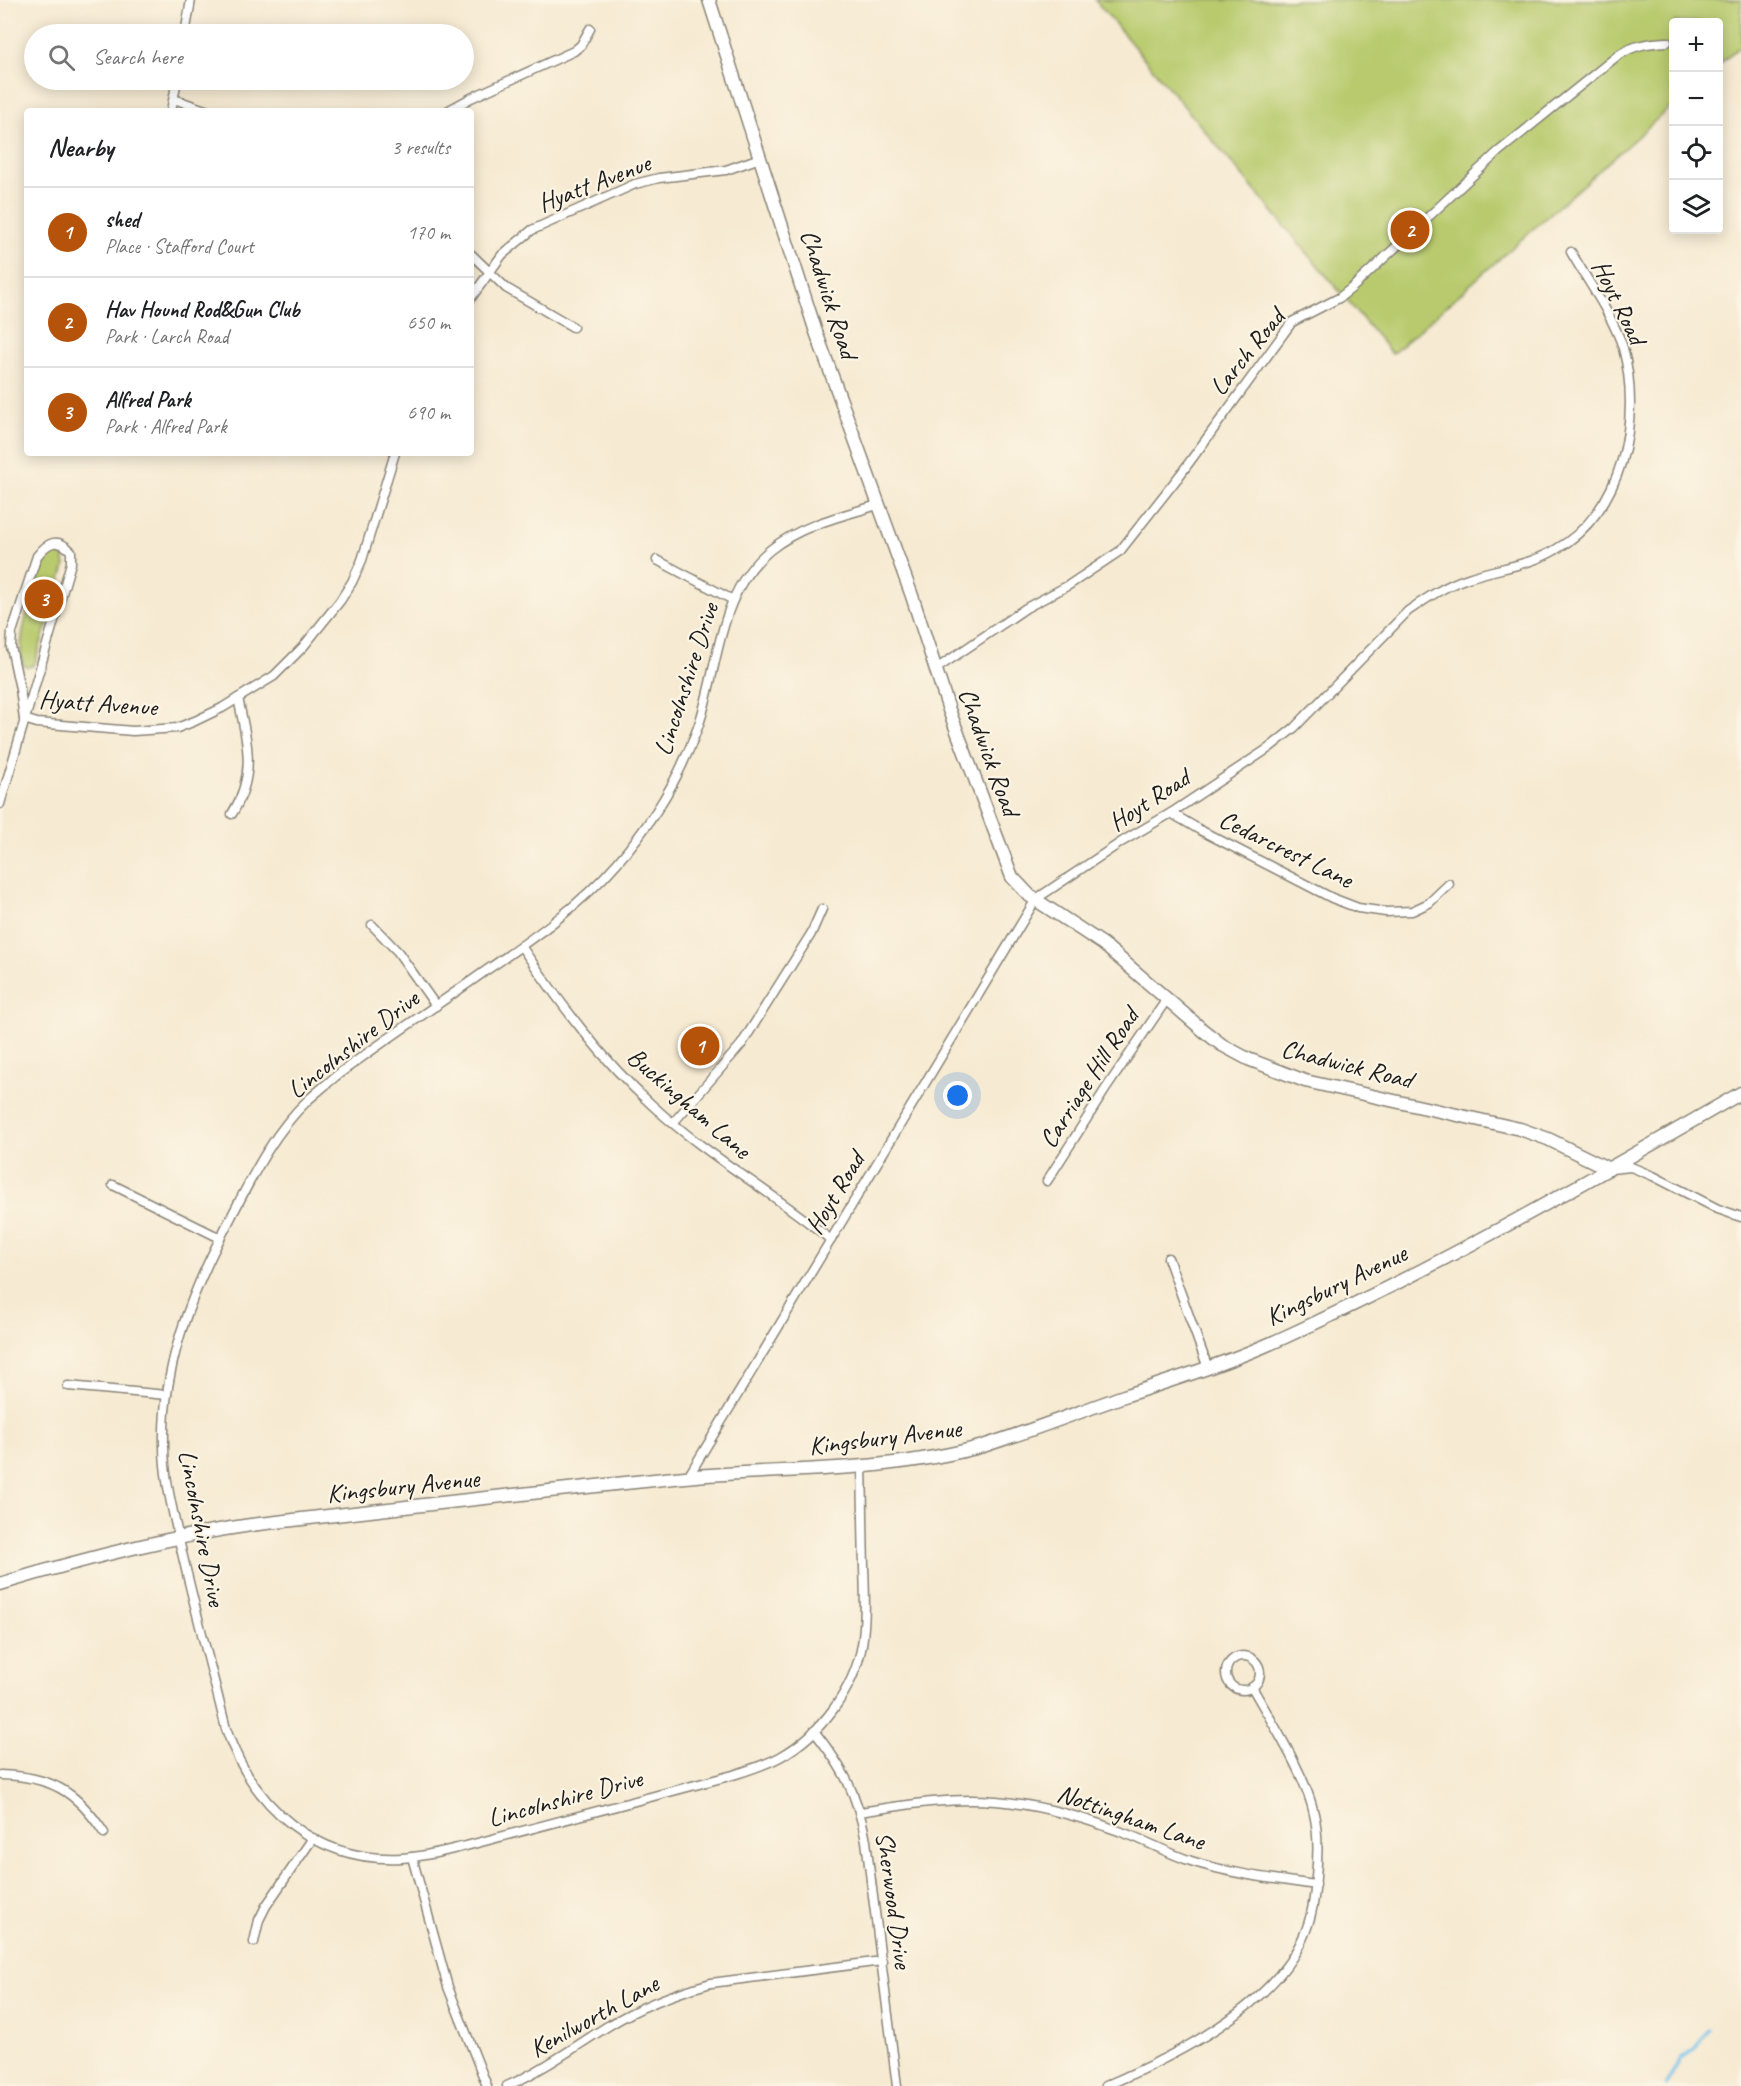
<!DOCTYPE html>
<html lang="en">
<head>
<meta charset="utf-8">
<style>
  body { margin:0; font-family:Caveat,sans-serif; background:#f6f6f6; color:#202124 }
  .controls { position:absolute; right:18px; top:18px; display:grid; overflow:hidden; border-radius:6px; box-shadow:0 3px 15px #0003 }
  .controls button { width:54px; height:54px; display:grid; place-items:center; padding:0; border:0; border-bottom:2px solid #e0e0e0; background:#fff; color:#202124; font:30px sans-serif }
  .you { position:absolute; left:958px; top:1096px; width:21px; height:21px; margin:-15px; border:4px solid #fff; border-radius:50%; background:#1a73e8; box-shadow:0 0 0 9px #1a73e833 }
  .badge { display:grid; place-items:center; width:39px; height:39px; border-radius:50%; background:#b45309; color:#fff; font-size:20px; font-weight:700 }
  .pin { position:absolute; translate:-50% -50%; border:3px solid #fff; box-shadow:0 2px 6px #0006 }
  .list { margin:0; padding:0; list-style:none }
  h2 { display:flex; justify-content:space-between; align-items:center; height:78px; margin:0; padding:0 24px; font-size:26px }
  h2 small { font-size:20px; font-weight:400; color:#757577 }
  .list li { display:grid; grid-template-columns:39px 1fr auto; gap:18px; align-items:center; box-sizing:border-box; height:90px; padding:0 24px; border-top:2px solid #e0e0e0 }
  .list b { display:block; font-size:22px; white-space:nowrap }
  .list p { margin:0; font-size:20px; white-space:nowrap; color:#757577 }
  .list em { font-size:20px; font-style:normal; color:#757577 }
  .icon { flex:none; width:33px; height:33px; fill:none; stroke:currentColor; stroke-width:2; stroke-linecap:round; stroke-linejoin:round }
  .map { position:relative; flex:none; width:1741px; height:2086px; overflow:hidden }
  .search { position:absolute; background:#fff; box-shadow:0 3px 15px #0003; left:24px; top:24px; width:450px; height:66px; display:flex; align-items:center; gap:15px; box-sizing:border-box; padding:0 21px; border-radius:33px; color:#757577; font-size:22px }
  .panel { position:absolute; background:#fff; box-shadow:0 3px 15px #0003; left:24px; top:108px; width:450px; height:348px; border-radius:6px }
  .map>svg:first-child { display:block }
  .green { fill:#b8ca6d; stroke:#6a7344; stroke-width:1.5 }
  .lines { fill:none; stroke-linecap:round; stroke-linejoin:round }
  .stream { stroke:#70c2ec; stroke-width:3 }
  .street-casing { stroke:#898377; stroke-width:11 }
  .secondary-casing { stroke:#898377; stroke-width:15 }
  .street { stroke:#fff; stroke-width:8 }
  .secondary { stroke:#fff; stroke-width:12 }
  .labels { text-anchor:middle; dominant-baseline:central; stroke-width:4.5; stroke-linejoin:round; paint-order:stroke }
  .street-label { font-size:26px; fill:#1c1c1c; stroke:#fcf5e5 }
</style>
</head>
<body>
<div class="map">
<svg width="1741" height="2086" viewBox="0 0 1741 2086">
  <rect width="100%" height="100%" fill="#fcf5e5"/>
  <filter id="ink" filterUnits="userSpaceOnUse"><feTurbulence type="fractalNoise" baseFrequency=".0167" numOctaves="2"/><feDisplacementMap in="SourceGraphic" scale="12" xChannelSelector="R" yChannelSelector="G"/><feConvolveMatrix kernelMatrix="1 2 1 2 8 2 1 2 1" color-interpolation-filters="sRGB"/></filter>
  <filter id="wash" filterUnits="userSpaceOnUse"><feTurbulence type="fractalNoise" baseFrequency=".008" numOctaves="4" result="noise"/><feDisplacementMap in="SourceGraphic" scale="24" xChannelSelector="R" yChannelSelector="G"/><feGaussianBlur stdDeviation="1.35" result="paint"/><feColorMatrix in="noise" values="0 0 0 0 0 0 0 0 0 0 0 0 0 0 0 0 0 1.4 0 .05"/><feComposite in="paint" operator="in"/></filter>
  <g filter="url(#wash)">
    <rect width="100%" height="100%" fill="#f6ead2"/>
    <g class="green">
      <polygon points="1095,0 1741,0 1741,45 1719,65 1718,22 1674,22 1673,105 1392,354"/>
      <path d="M52 549H56L63 553 65 566 35 663 33 666 27 667 23 665C14 639 37 583 45 555Z"/>
    </g>
    <g class="lines">
      <polyline class="stream" points="1666,2086 1681,2058 1695,2048 1708,2029"/>
    </g>
  </g>
  <g filter="url(#ink)">
    <g class="lines">
      <defs>
        <g id="street">
          <polyline points="185,34 191,0"/>
          <polyline points="174,99 208,111"/>
          <polyline points="171,111 177,80"/>
          <polyline points="447,111 471,98 574,51 581,45 590,29"/>
          <polyline points="471,254 506,288 573,327"/>
          <polyline points="471,298 502,255 532,230 635,184 659,178 726,170 760,158"/>
          <polyline points="657,560 733,600"/>
          <path d="M936 669 1026 608 1069 585 1120 551 1180 475 1292 322 1339 298 1353 287 1498 152 1617 56C1634 45 1647 43 1667 42"/>
          <polyline points="24,719 37,723 133,731 177,728 195,721 222,708 274,676 303,647 340,601 352,582 362,560 395,453"/>
          <path d="M0 804 71 563V551C57 537 48 542 37 556L12 632 11 647 20 689 24 719"/>
          <polyline points="1171,813 1200,830 1332,898 1358,908 1386,912 1412,911 1429,903 1449,884"/>
          <path d="M232 814C257 774 247 741 238 698"/>
          <polyline points="372,925 398,952 436,1006"/>
          <path d="M521 946C560 1003 601 1059 652 1105 707 1156 773 1192 831 1240"/>
          <polyline points="673,1123 741,1045 811,934 822,909"/>
          <polyline points="1611,1169 1631,1167 1653,1176 1718,1209 1741,1217"/>
          <polyline points="1047,1181 1105,1090 1167,999"/>
          <polyline points="113,1185 220,1238"/>
          <polyline points="1168,1258 1208,1368"/>
          <polyline points="68,1386 167,1395"/>
          <path d="M862 1466C863 1499 863 1533 864 1567 865 1593 866 1619 862 1645 854 1690 820 1735 780 1757 765 1765 749 1770 733 1775L466 1846C445 1851 424 1857 402 1858 316 1863 253 1807 226 1729 211 1667 194 1606 180 1544 173 1511 164 1479 164 1445 162 1367 191 1293 227 1225 250 1181 271 1135 308 1100 317 1092 327 1084 336 1076 384 1040 435 1007 484 972 532 939 579 907 617 863 652 823 680 777 698 727 719 668 717 592 770 550 801 525 841 516 878 505"/>
          <path d="M688 1477 1036 899 1123 841 1171 813 1269 748 1294 728 1408 611C1427 598 1446 585 1468 578 1497 568 1528 566 1555 550 1623 512 1642 419 1623 348 1614 318 1587 280 1571 252"/>
          <circle cx="1243" cy="1673" r="17"/>
          <path d="M814 1731C844 1769 857 1793 866 1841L897 2086"/>
          <path d="M0 1775C50 1776 77 1791 104 1833"/>
          <path d="M860 1812C905 1805 950 1797 996 1801 1043 1805 1089 1819 1132 1836 1152 1844 1170 1854 1191 1861 1231 1874 1274 1879 1316 1885"/>
          <polyline points="412,1857 448,1987 487,2086"/>
          <polyline points="254,1942 259,1920 266,1906 313,1838"/>
          <path d="M507 2086C543 2070 574 2047 608 2026 639 2007 675 1993 711 1983L882 1961"/>
          <path d="M1105 2086C1173 2057 1275 2007 1304 1935 1312 1917 1315 1896 1316 1877 1318 1856 1319 1835 1314 1814 1306 1775 1272 1723 1252 1687"/>
        </g>
        <g id="secondary">
          <polyline points="709,0 816,332 912,596 949,710 1012,877 1030,896 1103,944 1204,1031 1222,1045 1248,1059 1305,1081 1520,1129 1548,1139 1609,1169"/>
          <path d="M0 1584C83 1559 166 1537 251 1525 396 1508 540 1491 685 1477 784 1468 886 1473 983 1446 1030 1431 1076 1413 1124 1396 1178 1378 1233 1361 1285 1337 1442 1265 1592 1179 1741 1093"/>
        </g>
      </defs>
      <use href="#street" class="street-casing"/>
      <use href="#secondary" class="secondary-casing"/>
      <use href="#street" class="street"/>
      <use href="#secondary" class="secondary"/>
    </g>
  </g>
  <g class="labels">
    <g class="street-label">
      <text transform="translate(594 183) rotate(-21)">Hyatt Avenue</text>
      <text transform="translate(829 294) rotate(72)">Chadwick Road</text>
      <text transform="translate(1619 302) rotate(64)">Hoyt Road</text>
      <text transform="translate(1247 352) rotate(-51)">Larch Road</text>
      <text transform="translate(686 679) rotate(-72)">Lincolnshire Drive</text>
      <text transform="translate(98 703) rotate(4)">Hyatt Avenue</text>
      <text transform="translate(989 752) rotate(70)">Chadwick Road</text>
      <text transform="translate(1149 800) rotate(-33)">Hoyt Road</text>
      <text transform="translate(1286 849) rotate(26)">Cedarcrest Lane</text>
      <text transform="translate(353 1044) rotate(-38)">Lincolnshire Drive</text>
      <text transform="translate(1347 1064) rotate(14)">Chadwick Road</text>
      <text transform="translate(1089 1078) rotate(-57)">Carriage Hill Road</text>
      <text transform="translate(689 1103) rotate(41)">Buckingham Lane</text>
      <text transform="translate(835 1193) rotate(-59)">Hoyt Road</text>
      <text transform="translate(1336 1285) rotate(-26)">Kingsbury Avenue</text>
      <text transform="translate(885 1437) rotate(-7)">Kingsbury Avenue</text>
      <text transform="translate(403 1486) rotate(-6)">Kingsbury Avenue</text>
      <text transform="translate(202 1528) rotate(79)">Lincolnshire Drive</text>
      <text transform="translate(565 1798) rotate(-15)">Lincolnshire Drive</text>
      <text transform="translate(1131 1817) rotate(19)">Nottingham Lane</text>
      <text transform="translate(894 1900) rotate(82)">Sherwood Drive</text>
      <text transform="translate(594 2016) rotate(-29)">Kenilworth Lane</text>
    </g>
  </g>
</svg>
<div class="controls">
<button>+</button>
<button>−</button>
<button><svg class="icon" aria-label="locate" viewBox="0 0 24 24"><circle cx="12" cy="12" r="6"/><path d="M12 2v4M12 18v4M2 12h4M18 12h4"/></svg></button>
<button><svg class="icon" aria-label="layers" viewBox="0 0 24 24"><path d="M12 4l9 5-9 5-9-5zM3 14l9 5 9-5"/></svg></button>
</div>
<div class="you"></div>
<div class="pin badge" style="left:700px;top:1046px">1</div>
<div class="pin badge" style="left:1410px;top:230px">2</div>
<div class="pin badge" style="left:44px;top:599px">3</div>
<div class="search"><svg class="icon" aria-label="search" viewBox="0 0 24 24"><circle cx="10" cy="10" r="6"/><path d="M15 15l6 6"/></svg>Search here</div>
<section class="panel">
<h2>Nearby<small>3 results</small></h2>
<ul class="list">
<li><span class="badge">1</span><div><b>shed</b><p>Place · Stafford Court</p></div><em>170 m</em></li>
<li><span class="badge">2</span><div><b>Hav Hound Rod&amp;Gun Club</b><p>Park · Larch Road</p></div><em>650 m</em></li>
<li><span class="badge">3</span><div><b>Alfred Park</b><p>Park · Alfred Park</p></div><em>690 m</em></li>
</ul>
</section>
</div>
</body>
</html>
